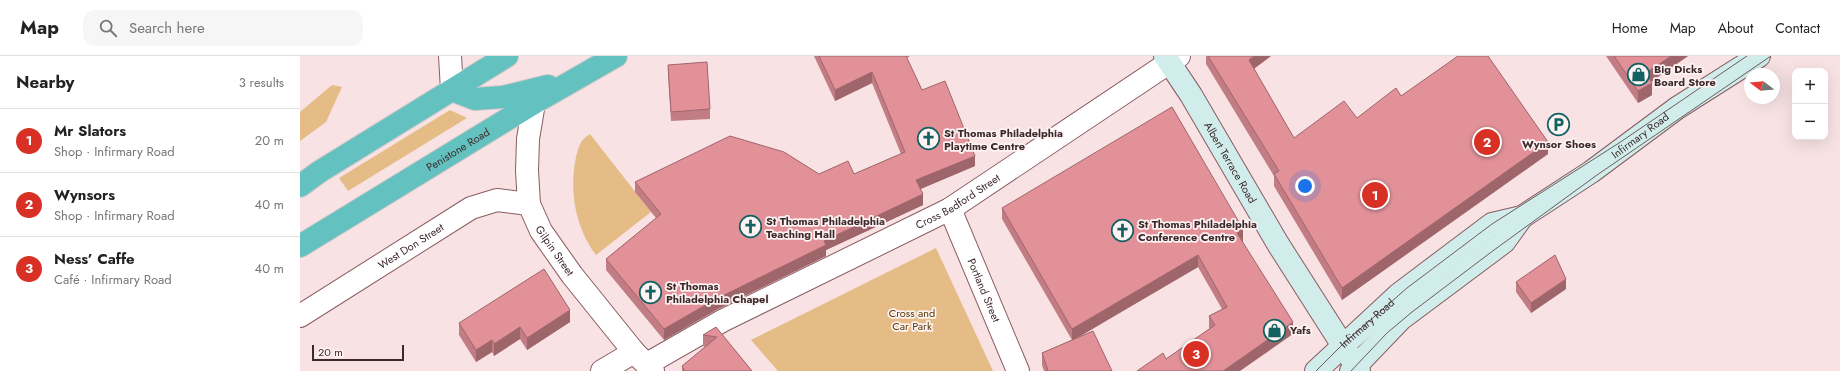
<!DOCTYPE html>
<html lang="en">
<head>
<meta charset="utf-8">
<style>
  body { margin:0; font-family:Jost,sans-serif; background:#f6f6f6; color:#222 }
  .controls { position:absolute; right:12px; top:12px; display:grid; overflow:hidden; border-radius:8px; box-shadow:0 4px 16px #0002 }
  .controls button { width:36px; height:36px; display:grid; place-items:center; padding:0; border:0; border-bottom:1px solid #e0e0e0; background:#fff; color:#222; font:20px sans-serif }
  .compass { position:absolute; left:1444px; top:12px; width:36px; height:36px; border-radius:50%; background:#fff; box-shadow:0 4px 16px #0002; rotate:286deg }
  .scale { position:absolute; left:12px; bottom:10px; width:92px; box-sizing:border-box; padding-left:4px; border:2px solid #3d292b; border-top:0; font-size:11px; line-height:14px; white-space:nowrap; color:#3d292b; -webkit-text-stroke:3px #fef3f3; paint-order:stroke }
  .you { position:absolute; left:1005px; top:130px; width:14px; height:14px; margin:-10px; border:3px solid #fff; border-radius:50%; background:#1a73e8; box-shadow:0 0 0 6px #1a73e833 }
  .badge { display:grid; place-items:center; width:26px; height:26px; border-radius:50%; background:#d93025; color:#fff; font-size:13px; font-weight:700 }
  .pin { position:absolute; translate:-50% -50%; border:2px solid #fff; box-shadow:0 1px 4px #0006 }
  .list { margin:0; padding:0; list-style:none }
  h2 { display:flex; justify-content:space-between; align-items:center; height:52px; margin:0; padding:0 16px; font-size:17px }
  h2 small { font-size:13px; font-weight:400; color:#767676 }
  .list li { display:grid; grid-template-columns:26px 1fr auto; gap:12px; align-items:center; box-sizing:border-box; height:64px; padding:0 16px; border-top:1px solid #e0e0e0 }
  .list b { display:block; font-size:15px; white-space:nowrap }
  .list p { margin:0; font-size:13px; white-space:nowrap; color:#767676 }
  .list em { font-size:13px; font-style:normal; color:#767676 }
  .icon { flex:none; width:22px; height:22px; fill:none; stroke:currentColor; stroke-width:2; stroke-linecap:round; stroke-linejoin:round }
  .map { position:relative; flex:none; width:1540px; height:315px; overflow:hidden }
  header { display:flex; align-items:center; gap:24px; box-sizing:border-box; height:56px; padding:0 20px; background:#fff; border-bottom:1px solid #e0e0e0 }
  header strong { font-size:19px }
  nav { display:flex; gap:22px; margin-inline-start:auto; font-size:14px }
  .search { width:280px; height:36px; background:#f6f6f6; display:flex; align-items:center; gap:10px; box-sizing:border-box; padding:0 14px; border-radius:12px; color:#767676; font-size:15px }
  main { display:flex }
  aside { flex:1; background:#fff }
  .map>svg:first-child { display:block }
  .green { fill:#e5bc86 }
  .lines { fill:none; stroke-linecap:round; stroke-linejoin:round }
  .street-casing { stroke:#895c60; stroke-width:24 }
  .secondary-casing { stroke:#895c60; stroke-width:24 }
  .highway-casing { stroke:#cdc7c8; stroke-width:24 }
  .street { stroke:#fff; stroke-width:22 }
  .secondary { stroke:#d0edec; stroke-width:22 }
  .highway { stroke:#63c2bf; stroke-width:22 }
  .tram { stroke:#6e5a5c; stroke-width:1 }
  .wall { fill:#c27d84 }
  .shaded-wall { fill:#9e666b }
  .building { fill:#e29199; stroke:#9e666b }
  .labels { text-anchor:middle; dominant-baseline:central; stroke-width:3.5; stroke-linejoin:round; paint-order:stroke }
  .poi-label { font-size:11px; font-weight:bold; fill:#3d292b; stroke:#fef3f3; text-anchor:start }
  .street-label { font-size:11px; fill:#3d292b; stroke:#fef3f3 }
  .park-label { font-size:11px; fill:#593a04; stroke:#fef3f3 }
</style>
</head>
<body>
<header>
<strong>Map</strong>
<div class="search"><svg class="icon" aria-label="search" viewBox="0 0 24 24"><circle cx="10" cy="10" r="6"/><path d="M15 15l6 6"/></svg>Search here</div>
<nav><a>Home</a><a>Map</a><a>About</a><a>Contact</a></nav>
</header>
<main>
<aside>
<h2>Nearby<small>3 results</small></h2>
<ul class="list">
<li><span class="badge">1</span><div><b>Mr Slators</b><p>Shop · Infirmary Road</p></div><em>20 m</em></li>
<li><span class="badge">2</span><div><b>Wynsors</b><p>Shop · Infirmary Road</p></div><em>40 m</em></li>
<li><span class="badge">3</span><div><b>Ness’ Caffe</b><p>Café · Infirmary Road</p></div><em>40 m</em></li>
</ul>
</aside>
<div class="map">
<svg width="1540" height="315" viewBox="0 0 1540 315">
  <rect width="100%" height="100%" fill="#f8e2e4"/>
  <g class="green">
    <polygon points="32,29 42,31 26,66 0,85 0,56"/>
    <polygon points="150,54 167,62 48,135 39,122"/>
    <path d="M290 78 351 156 296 199C275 171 269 134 276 101 279 90 280 84 290 78Z"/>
    <polygon points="636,192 693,315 478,315 451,284"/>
  </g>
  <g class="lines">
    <defs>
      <g id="street">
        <polyline points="150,0 152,34"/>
        <path id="s1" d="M234 47 228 83 227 115 229 148 241 175 272 219 334 296 353 315"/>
        <path id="s2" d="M650 153 718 315"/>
        <path id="s3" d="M0 260 171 152 197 144 229 148"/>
        <path id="s4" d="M347 308 422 265 650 153 879 0"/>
        <polyline points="302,315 334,296"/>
      </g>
      <g id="secondary">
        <path id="s5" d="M865 0 891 39 978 188 1059 315"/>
        <path id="s6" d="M1016 315 1099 238 1192 168 1222 161 1291 116 1377 52 1459 0"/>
        <polyline points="1051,315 1101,263 1204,186 1222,161"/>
      </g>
      <g id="highway">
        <polyline points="152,34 175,43 203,41 248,30"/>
        <polyline points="0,130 19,116 207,0"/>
        <path id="s7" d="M0 190 234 47 316 0"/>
      </g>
    </defs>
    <use href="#street" class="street-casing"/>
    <use href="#secondary" class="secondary-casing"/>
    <use href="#highway" class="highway-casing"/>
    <use href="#street" class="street"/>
    <use href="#secondary" class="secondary"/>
    <use href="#highway" class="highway"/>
    <g class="tram">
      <path id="s8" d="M1016 315 1043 288 1107 232 1192 168 1319 87 1447 0"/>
      <polyline points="1051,315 1087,277 1112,256 1190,197 1297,119 1471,0"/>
    </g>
  </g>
  <g class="wall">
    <polygon points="514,0 610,0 607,2 622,34 675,110 620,133 623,149 526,194 526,200 416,254 364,284 306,214 306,203 356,162 335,136 335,126 519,118 554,118 601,98 572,27 535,45"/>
    <polygon points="906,0 971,0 954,13 994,82 1057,62 1101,40 1248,98 1042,244 974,130 974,120 906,8"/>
    <polygon points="1306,0 1388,0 1351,26 1352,39 1338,47"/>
    <polygon points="368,9 410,53 410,63 371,65 368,18"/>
    <polygon points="702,152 943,185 942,185 993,278 866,303 909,273 909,260 922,253 898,211 776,282 812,315 744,315 742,309 742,297 772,284 702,163"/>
    <polygon points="1216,226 1266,233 1231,257 1216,236"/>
    <polygon points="270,266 227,294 220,283 194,300 192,296 176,306 159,279 159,267"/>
    <polygon points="416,271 452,315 382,315 382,310 405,291 403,290 403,279"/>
  </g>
  <g class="shaded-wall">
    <polygon points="954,0 971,0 949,16 949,4"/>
    <polygon points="1371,0 1388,0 1346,29 1346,17"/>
    <polygon points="572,16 572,27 535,45 535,34"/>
    <polygon points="1352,27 1352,39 1338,47 1338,35"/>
    <polygon points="1248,86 1248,98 1042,244 1042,232"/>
    <polygon points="675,100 675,110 616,135 616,124"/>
    <polygon points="623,138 623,149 526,194 526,200 416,254 364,284 364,273 416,243 524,185"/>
    <polygon points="943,173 943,185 937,189 937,177"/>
    <polygon points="898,199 898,211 772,285 772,273"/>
    <polygon points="1266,223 1266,233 1231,257 1231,247"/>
    <polygon points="270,254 270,266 227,294 227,282"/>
    <polygon points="993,266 993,278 940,315 923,315"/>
    <polygon points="220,271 220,283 194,300 194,288"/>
    <polygon points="192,284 192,296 176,306 176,294"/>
  </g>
  <g class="building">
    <polygon points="519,0 606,0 622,34 645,25 675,100 616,124 623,138 524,185 526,189 416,243 364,273 306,203 361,158 335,126 430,80 484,96 519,118 548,105 554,118 605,96 572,16 535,34"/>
    <polygon points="908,0 954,0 949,4 994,82 1044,45 1057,62 1096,32 1101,40 1158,0 1188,0 1248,86 1042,232 974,118 979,115"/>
    <polygon points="1314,0 1371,0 1346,17 1352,27 1338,35"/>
    <polygon points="407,6 410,53 371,56 368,9"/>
    <polygon points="872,51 943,173 937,177 993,266 923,315 837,315 863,297 866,303 915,269 909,260 927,251 898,199 772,273 702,152"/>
    <polygon points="1255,199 1266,223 1231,247 1216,226"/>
    <polygon points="244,213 270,254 227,282 220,271 194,288 192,284 176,294 159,267"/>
    <polygon points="416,271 452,315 385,315 382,310 417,281 403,279"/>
    <polygon points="793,275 812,315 746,315 748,314 742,297"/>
  </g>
  <defs>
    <symbol id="shop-ring" viewBox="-11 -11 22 22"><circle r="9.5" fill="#fef3f3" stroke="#126261" stroke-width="1.5"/><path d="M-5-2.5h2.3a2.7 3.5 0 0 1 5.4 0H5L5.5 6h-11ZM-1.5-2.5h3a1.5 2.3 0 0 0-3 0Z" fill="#126261"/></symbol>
    <symbol id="parking-ring" viewBox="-11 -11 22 22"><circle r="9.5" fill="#fef3f3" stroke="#126261" stroke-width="1.5"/><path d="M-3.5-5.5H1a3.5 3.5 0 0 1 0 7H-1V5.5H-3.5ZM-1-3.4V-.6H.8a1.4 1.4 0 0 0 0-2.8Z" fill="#126261"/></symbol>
    <symbol id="church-ring" viewBox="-11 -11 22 22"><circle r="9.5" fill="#fef3f3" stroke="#126261" stroke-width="1.5"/><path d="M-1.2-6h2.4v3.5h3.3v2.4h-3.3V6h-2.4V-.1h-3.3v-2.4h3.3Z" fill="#126261"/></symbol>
  </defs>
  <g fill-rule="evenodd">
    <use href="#shop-ring" x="1326" y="6" width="25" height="25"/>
    <use href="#parking-ring" x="1246" y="56" width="25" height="25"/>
    <use href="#church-ring" x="616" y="70" width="25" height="25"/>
    <use href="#church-ring" x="438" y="158" width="25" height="25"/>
    <use href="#church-ring" x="810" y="162" width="25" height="25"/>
    <use href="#church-ring" x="338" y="224" width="25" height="25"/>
    <use href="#shop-ring" x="962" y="262" width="25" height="25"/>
  </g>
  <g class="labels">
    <g class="poi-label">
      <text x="1354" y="13">Big Dicks<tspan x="1354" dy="13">Board Store</tspan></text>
      <text x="644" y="77">St Thomas Philadelphia<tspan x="644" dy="13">Playtime Centre</tspan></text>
      <text x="1259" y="88" text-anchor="middle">Wynsor Shoes</text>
      <text x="466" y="165">St Thomas Philadelphia<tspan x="466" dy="13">Teaching Hall</tspan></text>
      <text x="838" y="168">St Thomas Philadelphia<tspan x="838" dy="13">Conference Centre</tspan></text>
      <text x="366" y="230">St Thomas<tspan x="366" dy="13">Philadelphia Chapel</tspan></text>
      <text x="990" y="274">Yafs</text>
    </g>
    <g class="street-label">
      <text stroke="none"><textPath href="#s6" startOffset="404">Infirmary Road</textPath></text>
      <text stroke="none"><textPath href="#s7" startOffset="185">Penistone Road</textPath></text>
      <text stroke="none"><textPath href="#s5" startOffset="125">Albert Terrace Road</textPath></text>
      <text stroke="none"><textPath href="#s4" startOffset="351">Cross Bedford Street</textPath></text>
      <text stroke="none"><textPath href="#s3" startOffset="131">West Don Street</textPath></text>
      <text stroke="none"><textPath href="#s1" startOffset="155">Gilpin Street</textPath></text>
      <text stroke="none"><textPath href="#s2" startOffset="88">Portland Street</textPath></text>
      <text stroke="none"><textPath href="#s8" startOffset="70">Infirmary Road</textPath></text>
    </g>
    <g class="park-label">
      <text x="612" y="257">Cross and<tspan x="612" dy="13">Car Park</tspan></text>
    </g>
  </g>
</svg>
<div class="controls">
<button>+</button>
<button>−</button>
</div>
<svg class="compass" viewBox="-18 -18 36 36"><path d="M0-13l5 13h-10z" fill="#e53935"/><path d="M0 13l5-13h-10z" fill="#767676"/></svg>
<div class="scale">20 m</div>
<div class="you"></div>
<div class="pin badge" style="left:1075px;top:139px">1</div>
<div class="pin badge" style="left:1187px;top:86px">2</div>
<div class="pin badge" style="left:896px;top:298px">3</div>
</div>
</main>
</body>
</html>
